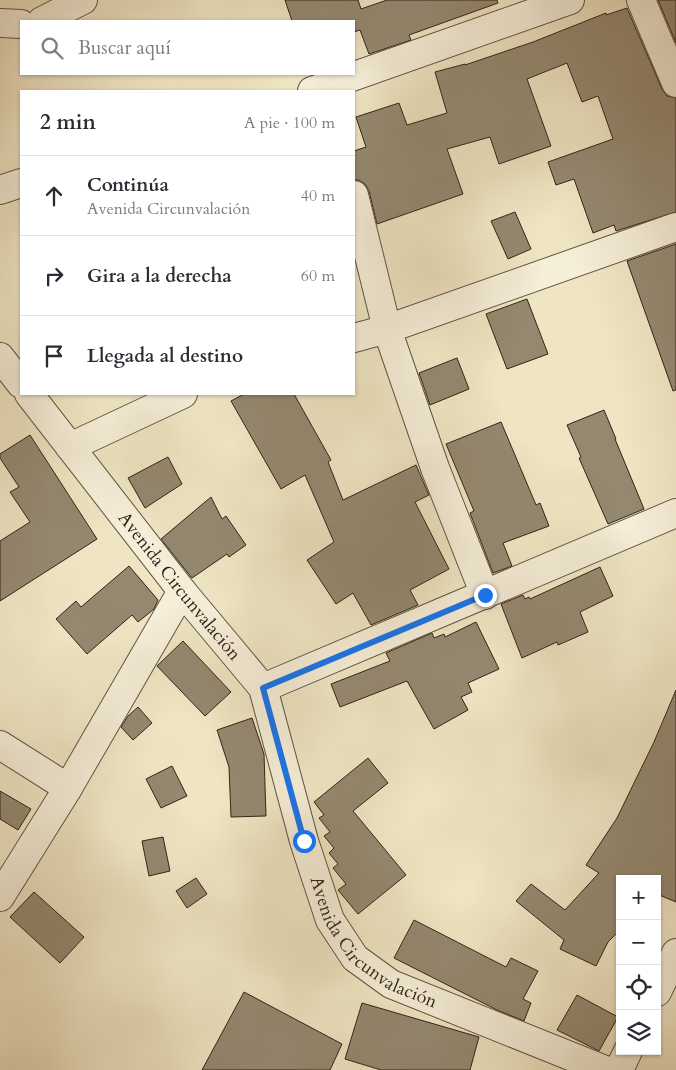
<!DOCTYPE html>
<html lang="es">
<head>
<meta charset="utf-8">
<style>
  body { margin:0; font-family:Cardo,serif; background:#f7f7f7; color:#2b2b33 }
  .controls { position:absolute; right:15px; bottom:15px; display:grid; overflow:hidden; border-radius:0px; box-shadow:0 1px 4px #0004 }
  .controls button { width:45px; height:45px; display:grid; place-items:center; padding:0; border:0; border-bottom:1px solid #e1e1e2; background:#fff; color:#2b2b33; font:25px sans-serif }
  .stop { position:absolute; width:15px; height:15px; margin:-11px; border:4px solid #1a73e8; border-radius:50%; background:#fff }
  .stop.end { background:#1a73e8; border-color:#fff; box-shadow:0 1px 5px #0008 }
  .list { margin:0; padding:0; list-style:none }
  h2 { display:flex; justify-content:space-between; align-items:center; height:65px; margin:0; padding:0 20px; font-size:21px }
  h2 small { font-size:16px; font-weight:400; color:#7c7c81 }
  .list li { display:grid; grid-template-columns:32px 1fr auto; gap:15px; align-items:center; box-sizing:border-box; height:80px; padding:0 20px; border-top:1px solid #e1e1e2 }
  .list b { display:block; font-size:19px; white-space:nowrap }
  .list p { margin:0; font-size:16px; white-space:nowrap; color:#7c7c81 }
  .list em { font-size:16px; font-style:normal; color:#7c7c81 }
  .icon { flex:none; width:28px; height:28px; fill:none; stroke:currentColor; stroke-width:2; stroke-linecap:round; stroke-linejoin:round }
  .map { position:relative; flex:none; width:676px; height:1070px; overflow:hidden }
  .search { position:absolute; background:#fff; box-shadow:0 1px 4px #0004; left:20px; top:20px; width:335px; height:55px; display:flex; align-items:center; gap:12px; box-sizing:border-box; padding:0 18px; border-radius:0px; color:#7c7c81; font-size:19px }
  .panel { position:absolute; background:#fff; box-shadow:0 1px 4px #0004; left:20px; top:90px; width:335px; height:305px; border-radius:0px }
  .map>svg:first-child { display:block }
  .building { fill:#948870; stroke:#322316 }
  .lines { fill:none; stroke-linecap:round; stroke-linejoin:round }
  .minor-casing { stroke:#615441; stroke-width:30 }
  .minor { stroke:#f5eed8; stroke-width:28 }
  .route { stroke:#1a73e8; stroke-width:6 }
  .labels { text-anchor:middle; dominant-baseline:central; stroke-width:5; stroke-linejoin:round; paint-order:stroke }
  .street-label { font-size:18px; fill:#322316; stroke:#f5eed8 }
</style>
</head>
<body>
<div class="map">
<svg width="676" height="1070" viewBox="0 0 676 1070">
  <rect width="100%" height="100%" fill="#efe5c3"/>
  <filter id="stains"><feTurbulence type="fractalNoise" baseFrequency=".004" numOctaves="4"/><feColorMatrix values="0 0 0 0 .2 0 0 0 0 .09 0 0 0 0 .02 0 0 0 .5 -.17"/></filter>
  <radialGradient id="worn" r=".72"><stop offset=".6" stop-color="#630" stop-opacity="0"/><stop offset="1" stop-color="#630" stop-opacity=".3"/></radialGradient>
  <g class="building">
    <polygon points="285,0 358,0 361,9 387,0 497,0 498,3 409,35 411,40 369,54 360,30 354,32 354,21 292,21"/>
    <polygon points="658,0 676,0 676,43"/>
    <polygon points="627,8 662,89 667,96 676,98 676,212 616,231 614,225 593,233 574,179 556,185 548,162 613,139 598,96 582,102 567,63 527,79 551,146 499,164 490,137 447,149 463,194 377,224 369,191 365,184 359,180 354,180 354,151 366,147 356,117 399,103 407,125 447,113 435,72 465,64 465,65 533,42 606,13 606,15"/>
    <polygon points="515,212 531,249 508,259 491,221"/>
    <polygon points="676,244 676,390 673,391 627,261"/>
    <polygon points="527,299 548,354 507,369 486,314"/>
    <polygon points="457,358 469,389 430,405 419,373"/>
    <polygon points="244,394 294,394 331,460 328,462 343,500 416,465 429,495 415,502 449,569 410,590 418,605 371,625 353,593 336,604 307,560 334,542 305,475 281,489 231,401"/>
    <polygon points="604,410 616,439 615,439 644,509 608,524 579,458 581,457 567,425"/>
    <polygon points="501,422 536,505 540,503 549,526 503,543 512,566 493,573 470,513 474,511 446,444"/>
    <polygon points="30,435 97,539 0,601 0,541 30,522 10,492 19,487 0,458 0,454"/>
    <polygon points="168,457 182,484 145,508 128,478"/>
    <polygon points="211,497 222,519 226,516 246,545 229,557 227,554 192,578 161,539"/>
    <polygon points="129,566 158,600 154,609 138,622 132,615 87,654 56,619 76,601 81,607"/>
    <polygon points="600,567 613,596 580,612 588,632 558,645 557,642 522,658 501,604 523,595 525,599 529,597 530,599"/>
    <polygon points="476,622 499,669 468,683 472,692 461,697 468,710 434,729 407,681 340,707 331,684 390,661 386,653 432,633 434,638 444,634 445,637"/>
    <polygon points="183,641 231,692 205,716 157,666"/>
    <polygon points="676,690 676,902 657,894 657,879 620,879 620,930 608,942 596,966 560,949 564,940 516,901 531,884 565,910 599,873 586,865 617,818 654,742"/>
    <polygon points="138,707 152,723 133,740 121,727 128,716"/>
    <polygon points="252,718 264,754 266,816 231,817 229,767 217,730"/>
    <polygon points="368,758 388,783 353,811 406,875 358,914 338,890 346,884 333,868 338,864 329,853 334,848 324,836 330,832 319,818 324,815 314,802"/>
    <polygon points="172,766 187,796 161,808 146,779"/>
    <polygon points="0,791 31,809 18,830 0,819"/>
    <polygon points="163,837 170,871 149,876 142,841"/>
    <polygon points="196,878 207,894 187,908 176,891"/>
    <polygon points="34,892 84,937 60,963 10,917"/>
    <polygon points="414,920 506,967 511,958 538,971 523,999 531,1003 524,1021 497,1010 394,958"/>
    <polygon points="244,992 342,1044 330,1070 202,1070"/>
    <polygon points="577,995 618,1017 599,1051 557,1030"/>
    <polygon points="362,1003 479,1037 470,1070 381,1070 345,1059"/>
  </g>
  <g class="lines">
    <defs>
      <g id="minor">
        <polyline points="641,0 676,83"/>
        <polyline points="42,21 83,0"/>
        <polyline points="0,23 21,24"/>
        <polyline points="312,91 570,0"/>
        <polyline points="0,190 21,183"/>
        <polyline points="354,195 387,329 435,468 485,595"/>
        <polyline points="354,338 387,329 676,227"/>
        <polyline points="0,357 21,384"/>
        <path id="s1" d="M29 394 182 591 263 688 304 841 330 920 355 958 391 984 605 1070"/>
        <polyline points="70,447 183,394"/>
        <polyline points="263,688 676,513"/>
        <polyline points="0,745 68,788"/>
        <polyline points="0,897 68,788 182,591"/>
        <polyline points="657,992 676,953"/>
        <polyline points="619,1070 628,1051"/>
      </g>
    </defs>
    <use href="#minor" class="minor-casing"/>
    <use href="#minor" class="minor"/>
  </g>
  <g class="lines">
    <polyline class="route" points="304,841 263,688 485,595"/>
  </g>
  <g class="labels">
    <g class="street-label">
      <text stroke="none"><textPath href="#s1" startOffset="244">Avenida Circunvalación</textPath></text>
      <text stroke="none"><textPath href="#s1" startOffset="664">Avenida Circunvalación</textPath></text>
    </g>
  </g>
  <rect width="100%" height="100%" filter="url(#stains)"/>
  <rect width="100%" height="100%" fill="url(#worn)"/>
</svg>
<div class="controls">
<button>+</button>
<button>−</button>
<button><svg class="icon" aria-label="locate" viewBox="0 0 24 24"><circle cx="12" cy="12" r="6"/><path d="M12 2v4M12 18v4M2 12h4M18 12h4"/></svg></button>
<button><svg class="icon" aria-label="layers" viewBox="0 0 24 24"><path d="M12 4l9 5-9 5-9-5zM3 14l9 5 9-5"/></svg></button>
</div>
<div class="stop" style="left:304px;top:841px"></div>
<div class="stop end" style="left:485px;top:595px"></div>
<div class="search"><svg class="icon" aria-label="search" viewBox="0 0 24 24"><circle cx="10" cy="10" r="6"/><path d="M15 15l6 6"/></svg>Buscar aquí</div>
<section class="panel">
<h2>2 min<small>A pie · 100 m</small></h2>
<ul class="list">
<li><svg class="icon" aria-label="ahead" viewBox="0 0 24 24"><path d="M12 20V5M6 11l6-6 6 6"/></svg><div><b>Continúa</b><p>Avenida Circunvalación</p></div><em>40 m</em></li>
<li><svg class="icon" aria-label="right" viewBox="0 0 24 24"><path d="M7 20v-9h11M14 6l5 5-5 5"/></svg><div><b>Gira a la derecha</b></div><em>60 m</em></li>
<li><svg class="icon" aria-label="arrive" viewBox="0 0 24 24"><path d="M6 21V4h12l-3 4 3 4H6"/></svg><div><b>Llegada al destino</b></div></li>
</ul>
</section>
</div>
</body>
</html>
